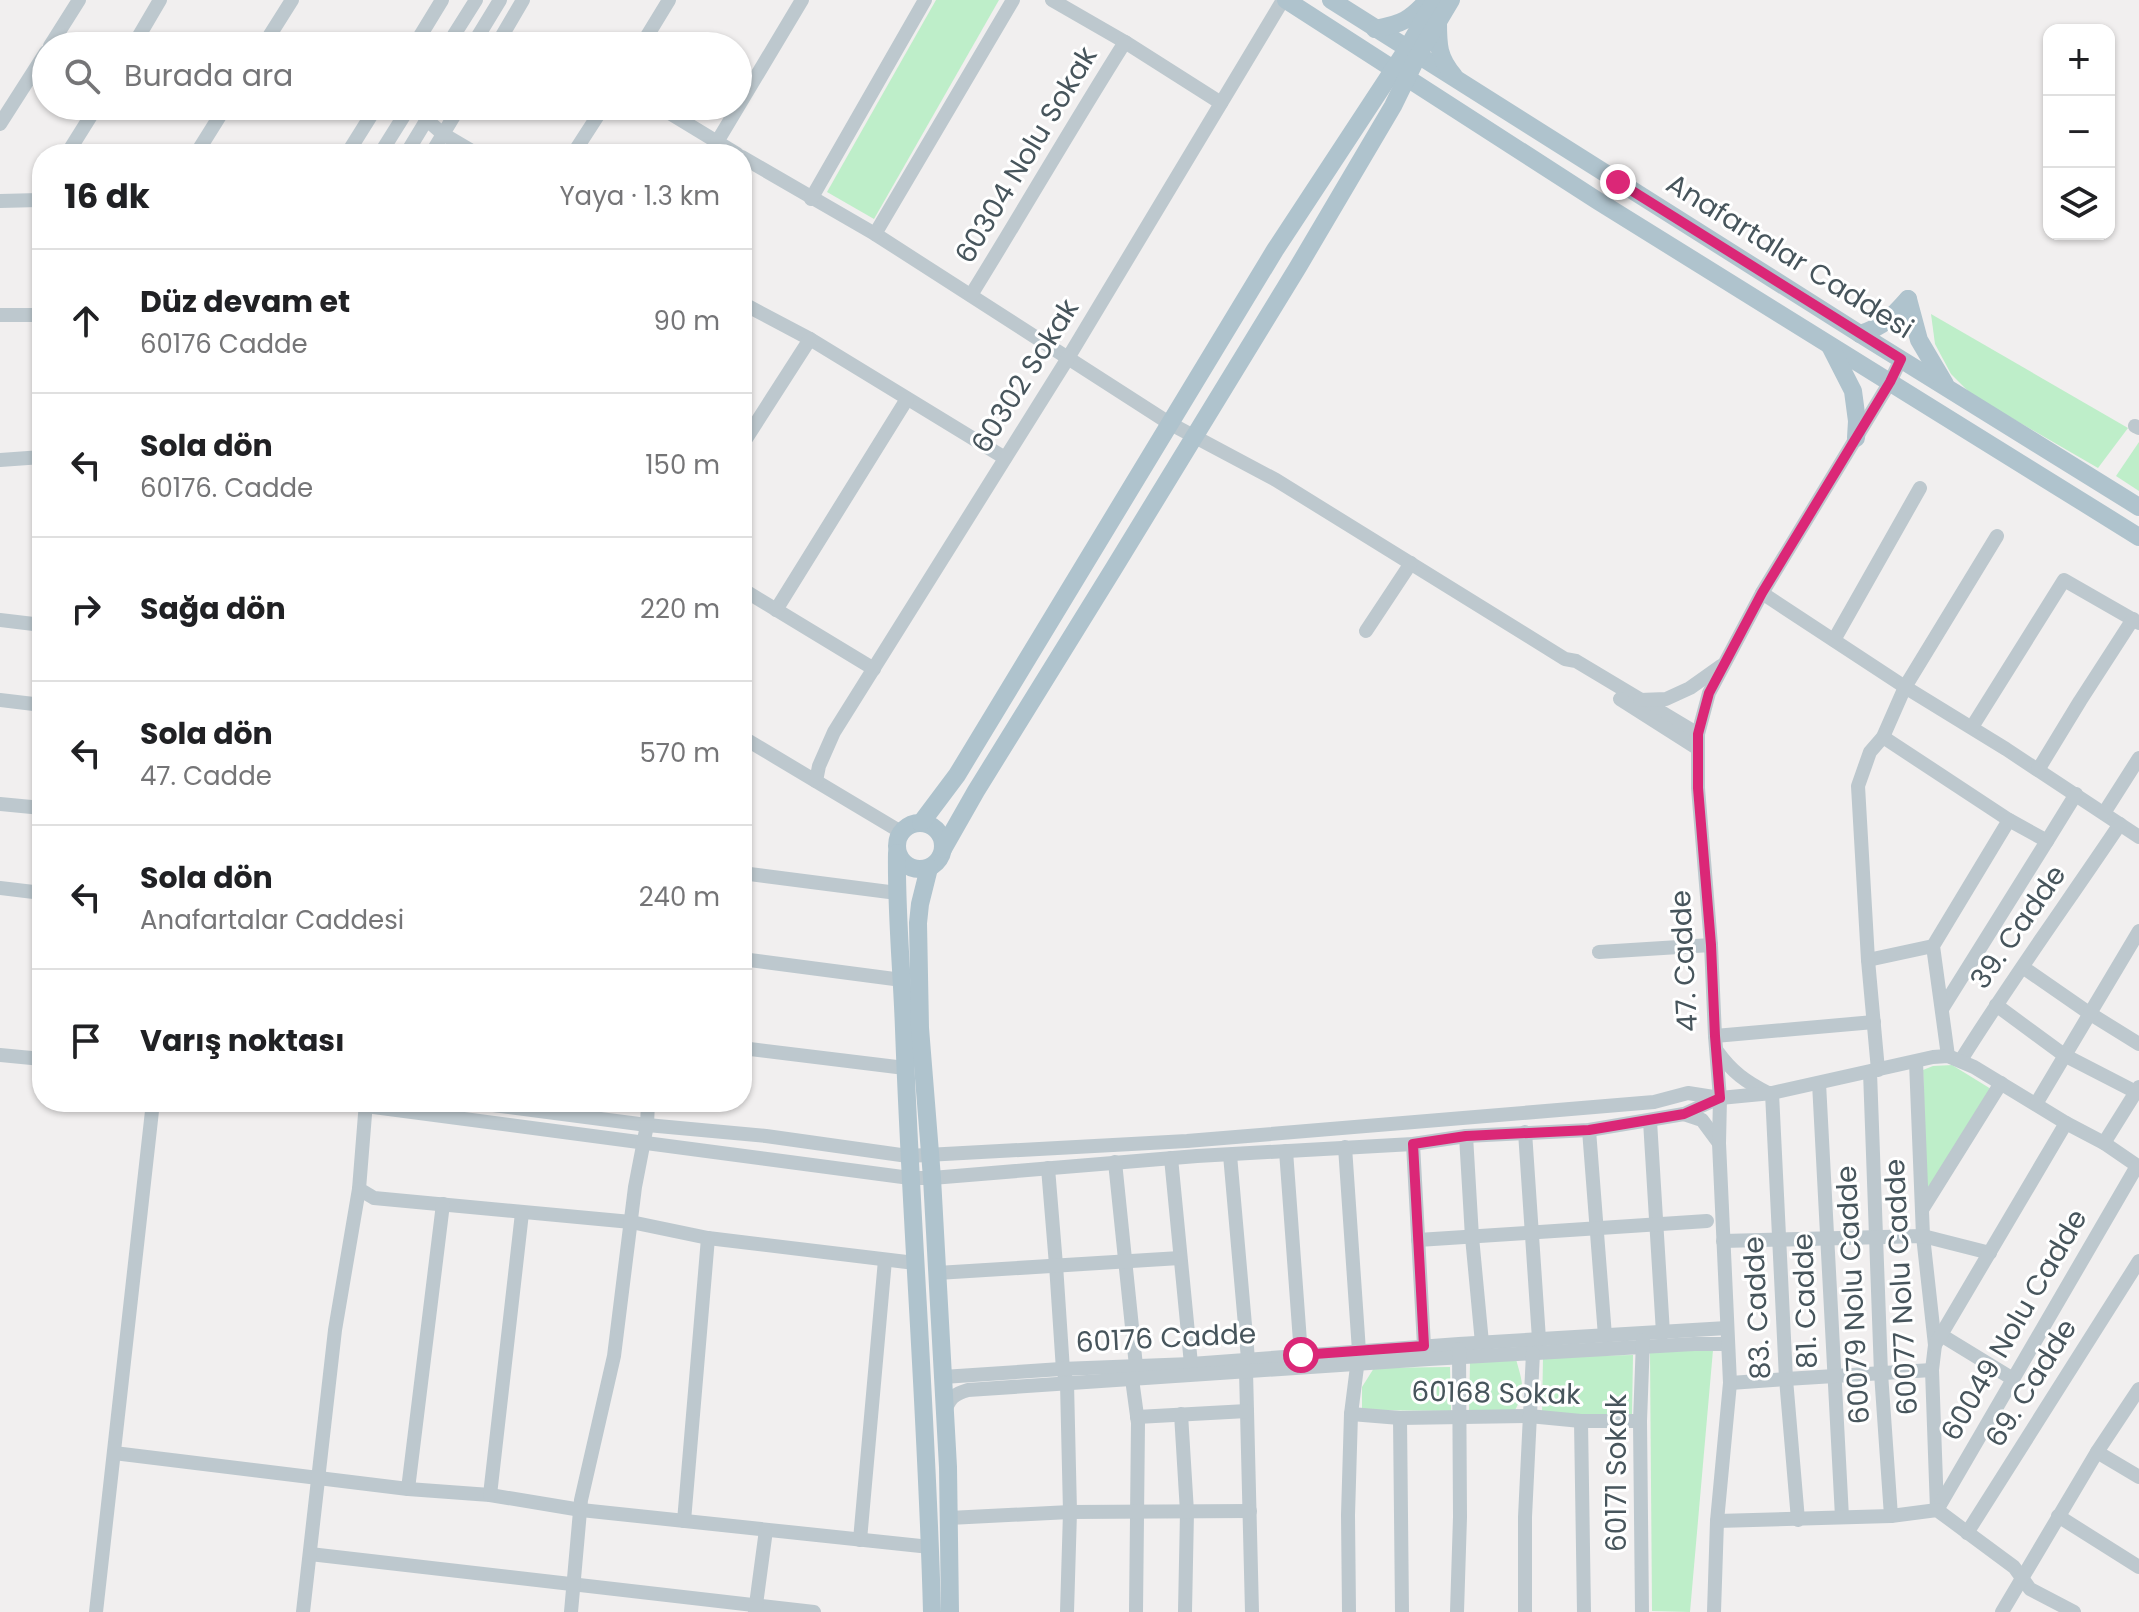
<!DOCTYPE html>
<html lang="tr">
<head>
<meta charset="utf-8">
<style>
  body { margin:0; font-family:Poppins,sans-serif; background:#f2f2f2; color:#202124 }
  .controls { position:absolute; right:24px; top:24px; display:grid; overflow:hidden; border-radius:16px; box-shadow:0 2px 6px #0004 }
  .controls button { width:72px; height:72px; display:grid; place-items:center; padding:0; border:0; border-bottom:2px solid #e0e0e0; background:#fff; color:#202124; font:40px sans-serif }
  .stop { position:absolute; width:24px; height:24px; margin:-18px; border:6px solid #db2777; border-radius:50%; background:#fff }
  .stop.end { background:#db2777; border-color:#fff; box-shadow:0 2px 8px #0008 }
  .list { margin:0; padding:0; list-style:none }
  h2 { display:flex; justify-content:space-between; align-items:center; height:104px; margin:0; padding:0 32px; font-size:34px }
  h2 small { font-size:26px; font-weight:400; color:#757577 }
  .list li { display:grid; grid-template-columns:52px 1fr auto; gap:24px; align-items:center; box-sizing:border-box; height:144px; padding:0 32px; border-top:2px solid #e0e0e0 }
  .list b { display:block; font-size:30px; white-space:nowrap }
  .list p { margin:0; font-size:26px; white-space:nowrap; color:#757577 }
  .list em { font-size:26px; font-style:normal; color:#757577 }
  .icon { flex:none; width:44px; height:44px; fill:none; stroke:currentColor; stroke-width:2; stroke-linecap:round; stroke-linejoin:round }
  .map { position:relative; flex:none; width:2139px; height:1612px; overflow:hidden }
  .search { position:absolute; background:#fff; box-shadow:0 2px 6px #0004; left:32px; top:32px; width:720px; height:88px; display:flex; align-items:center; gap:20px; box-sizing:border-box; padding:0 28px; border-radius:44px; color:#757577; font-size:30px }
  .panel { position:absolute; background:#fff; box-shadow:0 2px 6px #0004; left:32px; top:144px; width:720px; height:968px; border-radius:32px }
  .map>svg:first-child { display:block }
  .green { fill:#beeec9 }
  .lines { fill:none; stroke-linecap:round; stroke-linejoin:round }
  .minor { stroke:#bdc8ce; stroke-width:14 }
  .major { stroke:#afc3cd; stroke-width:18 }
  .route { stroke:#db2777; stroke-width:10 }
  .labels { text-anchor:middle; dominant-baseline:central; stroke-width:6; stroke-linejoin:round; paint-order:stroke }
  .street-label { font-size:28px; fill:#47555c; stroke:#fff }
</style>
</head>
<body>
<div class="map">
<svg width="2139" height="1612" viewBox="0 0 2139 1612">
  <rect width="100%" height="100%" fill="#f1efef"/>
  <g class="green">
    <polygon points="936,0 999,0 874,219 827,192"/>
    <polygon points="1931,314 2128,428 2098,468 1972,395 1951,374 1935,344"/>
    <polygon points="2139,442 2139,491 2116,476"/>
    <polygon points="1952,1065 1991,1089 1927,1196 1923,1070 1933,1066"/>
    <polygon points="1713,1350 1690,1612 1652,1611 1650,1352"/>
    <polygon points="1633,1355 1632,1416 1542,1415 1543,1357"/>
    <path d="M1516 1359C1522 1382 1527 1390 1514 1412L1469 1413 1470 1363Z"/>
    <polygon points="1450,1367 1451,1411 1362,1410 1362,1387 1374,1368"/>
  </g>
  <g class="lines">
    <g class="minor">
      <polyline points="1052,0 1125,42 1221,103"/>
      <polyline points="50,46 79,0"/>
      <polyline points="133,46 160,0"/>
      <polyline points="263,46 292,0"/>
      <polyline points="414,46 442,0"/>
      <polyline points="447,46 476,0"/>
      <polyline points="472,46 500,0"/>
      <polyline points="496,46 523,0"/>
      <polyline points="641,46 669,0"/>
      <polyline points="658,106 737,154"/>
      <polyline points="427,120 443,134 477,154"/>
      <polyline points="0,124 46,52"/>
      <polyline points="717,142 802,0"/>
      <polyline points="67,154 97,106"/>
      <polyline points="196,154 226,106"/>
      <polyline points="347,154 377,106"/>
      <polyline points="380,154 410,106"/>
      <polyline points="406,154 435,106"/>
      <polyline points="431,154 460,106"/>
      <polyline points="573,154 604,106"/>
      <polyline points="742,157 875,234 1169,423 1276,480 1565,659 1576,661 1698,734"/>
      <polyline points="42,196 39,200 42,235"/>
      <polyline points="811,199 925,0"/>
      <polyline points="0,201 39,200"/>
      <polyline points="875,234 1013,0"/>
      <path d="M971 295C1023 211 1072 126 1125 42"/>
      <polyline points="742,303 810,339 1005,458"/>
      <polyline points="0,315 42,315"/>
      <polyline points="2135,426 2139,428"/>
      <polyline points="742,445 810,339"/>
      <polyline points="0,460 42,457"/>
      <polyline points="742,589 874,669"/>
      <polyline points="1762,593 1905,687 2006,749 2139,837"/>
      <polyline points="776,610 907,399"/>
      <polyline points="0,620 42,625"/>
      <polyline points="1366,631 1411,563"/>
      <polyline points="1834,640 1920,488"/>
      <polyline points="1620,699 1697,748"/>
      <polyline points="0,700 42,705"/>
      <polyline points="1640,700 1666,699 1690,688 1721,666"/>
      <polyline points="1972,727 2064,580 2139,623"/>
      <polyline points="742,737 901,832"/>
      <polyline points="1883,737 2009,820 2047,841 2076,794"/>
      <polyline points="2038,770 2080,701 2133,619"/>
      <polyline points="816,781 819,766 834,732 1068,358 1283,0"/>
      <polyline points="0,804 42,808"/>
      <polyline points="2104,813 2139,758"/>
      <polyline points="742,873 897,893"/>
      <polyline points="0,888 42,893"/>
      <polyline points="1599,952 1711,945"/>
      <polyline points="742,959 902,980"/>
      <polyline points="1868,960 1933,946"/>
      <polyline points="2024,968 2089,1013 2139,1044"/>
      <polyline points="1996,1005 2064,1055 2136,1092"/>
      <polyline points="1942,1009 2047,841"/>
      <polyline points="1715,1036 1874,1022"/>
      <polyline points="742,1048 905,1068"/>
      <path d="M1717 1051C1732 1072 1746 1082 1768 1093"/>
      <polyline points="0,1055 42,1059"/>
      <polyline points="1948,1056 1933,946 2009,820"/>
      <path d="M1961 1060C2011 980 2067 903 2120 824"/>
      <polyline points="1916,1062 1923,1236 1935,1345 1932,1370 1937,1510"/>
      <polyline points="1878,1070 1868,960 1858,786 1870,752 1883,737 1905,687 1997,536"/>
      <polyline points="1870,1072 1881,1373 1891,1516"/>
      <polyline points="1819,1083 1842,1517"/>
      <polyline points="1772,1093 1786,1379 1798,1520"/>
      <polyline points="366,1102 359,1189 374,1198 631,1222 708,1238 915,1263"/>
      <polyline points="469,1102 647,1125 766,1136 908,1156 1187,1141 1654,1102 1688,1093 1720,1098 1772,1093 1933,1057 1948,1056 1974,1067 2066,1123 2104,1143 2139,1167"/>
      <polyline points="2036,1104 2139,931"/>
      <polyline points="366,1106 910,1178 932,1178 1197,1156 1413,1144 1466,1136 1589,1130 1684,1114 1719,1098"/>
      <polyline points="1684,1114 1702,1120 1719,1143"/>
      <polyline points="1650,1121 1663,1333"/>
      <polyline points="1589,1130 1605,1336"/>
      <polyline points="1525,1132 1539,1339"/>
      <polyline points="1466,1136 1472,1237 1482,1343"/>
      <polyline points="2104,1143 2139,1087"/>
      <polyline points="1413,1144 1424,1346"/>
      <polyline points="1345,1147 1359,1351 1351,1414 1348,1515 1349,1612"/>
      <polyline points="1286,1151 1301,1355"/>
      <polyline points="1230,1155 1248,1359 1246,1371 1252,1612"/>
      <polyline points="1171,1158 1191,1364"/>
      <polyline points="1115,1162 1136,1366 1132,1379 1138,1423 1136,1612"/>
      <polyline points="1048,1168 1056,1265 1063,1370 1067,1383 1070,1512 1067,1612"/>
      <polyline points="1923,1208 2001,1083"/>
      <polyline points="1418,1240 1707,1221"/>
      <polyline points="1723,1241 1923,1236 1990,1253"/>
      <polyline points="937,1273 1180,1258"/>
      <polyline points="1941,1335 2013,1379"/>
      <polyline points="1935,1345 2066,1123"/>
      <polyline points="943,1377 1061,1369 1191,1364 1459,1344 1727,1328"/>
      <polyline points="1786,1379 1932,1370"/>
      <polyline points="1730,1383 1786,1379"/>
      <path d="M945 1412C949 1398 954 1394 968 1390L1429 1359 1694 1344H1728"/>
      <polyline points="1181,1414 1187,1512 1185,1612"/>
      <polyline points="1351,1414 1400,1418 1529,1416 1581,1421 1640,1421"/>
      <polyline points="1137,1417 1247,1411"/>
      <polyline points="1400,1418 1402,1612"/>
      <polyline points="1581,1421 1584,1612"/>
      <polyline points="2097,1452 2139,1477"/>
      <polyline points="114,1453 408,1489 490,1495 581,1510 930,1547"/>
      <polyline points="408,1489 443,1204"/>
      <polyline points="490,1495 522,1213"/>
      <polyline points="1937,1510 2137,1166"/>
      <polyline points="2058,1516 2139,1567"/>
      <polyline points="949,1518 1070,1512 1250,1511"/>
      <polyline points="684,1521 708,1238"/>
      <polyline points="1717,1521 1891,1516 1937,1510 2014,1567 2030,1589 2074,1612"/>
      <polyline points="1967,1533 2139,1261"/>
      <polyline points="860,1540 885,1260"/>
      <polyline points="310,1554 814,1612"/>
      <polyline points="96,1612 153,1102"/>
      <polyline points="303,1612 335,1330 359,1189"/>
      <polyline points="571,1612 581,1500 614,1356 635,1187 647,1125 648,1102"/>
      <polyline points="755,1612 766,1530"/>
      <polyline points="1457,1612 1460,1517 1459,1349"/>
      <polyline points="1525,1612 1525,1517 1533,1353"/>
      <polyline points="1642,1612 1640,1421 1643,1340"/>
      <polyline points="1714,1612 1717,1521 1730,1383 1719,1143 1720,1098 1715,1036 1711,945 1698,788 1698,734 1709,693 1762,593 1890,382 1901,359"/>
      <polyline points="2002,1612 2097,1452 2139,1389"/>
    </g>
    <g class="major">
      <polyline points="1286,0 1598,201 2139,537"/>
      <polyline points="1331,0 1860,334 2139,507"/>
      <path d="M1438 22C1438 45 1438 57 1454 76"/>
      <path d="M1375 29C1402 24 1410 20 1428 0"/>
      <polyline points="1908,299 1919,340 1945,384"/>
      <path d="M1860 334C1883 327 1892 317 1908 299"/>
      <polyline points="1830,346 1853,391 1857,421 1856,438"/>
      <circle cx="920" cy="846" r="23"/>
      <polyline points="921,823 957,775 1275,250 1407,49 1435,0"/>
      <polyline points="943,849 976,791 1114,568 1298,267 1393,106 1417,57 1451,0"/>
      <path d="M897 853C896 912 902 971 904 1029 911 1224 927 1418 932 1612"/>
      <polyline points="929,868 920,904 918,923 920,1028 932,1178 948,1467 950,1612"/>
    </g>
  </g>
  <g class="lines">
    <polyline class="route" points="1301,1355 1424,1346 1413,1144 1466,1136 1589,1130 1684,1114 1720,1098 1715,1036 1711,945 1698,788 1698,734 1709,693 1762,593 1890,382 1901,359 1618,182"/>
  </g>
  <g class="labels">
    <g class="street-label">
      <text transform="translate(1026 155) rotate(-59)">60304 Nolu Sokak</text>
      <text transform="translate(1790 256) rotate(32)">Anafartalar Caddesi</text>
      <text transform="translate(1025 376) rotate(-58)">60302 Sokak</text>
      <text transform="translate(2018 927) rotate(-55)">39. Cadde</text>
      <text transform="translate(1684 961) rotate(-93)">47. Cadde</text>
      <text transform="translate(1901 1287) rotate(-93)">60077 Nolu Cadde</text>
      <text transform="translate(1853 1295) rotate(-93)">60079 Nolu Cadde</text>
      <text transform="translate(1805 1301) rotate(-92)">81. Cadde</text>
      <text transform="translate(1757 1308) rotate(-93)">83. Cadde</text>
      <text transform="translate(2014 1325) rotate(-60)">60049 Nolu Cadde</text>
      <text transform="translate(1166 1338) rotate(-3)">60176 Cadde</text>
      <text transform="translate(2031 1383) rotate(-58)">69. Cadde</text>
      <text transform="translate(1496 1393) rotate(1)">60168 Sokak</text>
      <text transform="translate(1616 1473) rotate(-90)">60171 Sokak</text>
    </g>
  </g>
</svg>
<div class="controls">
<button>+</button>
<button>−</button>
<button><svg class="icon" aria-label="layers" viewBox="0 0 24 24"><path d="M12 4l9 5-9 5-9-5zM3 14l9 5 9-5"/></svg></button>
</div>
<div class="stop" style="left:1301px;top:1355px"></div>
<div class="stop end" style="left:1618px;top:182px"></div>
<div class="search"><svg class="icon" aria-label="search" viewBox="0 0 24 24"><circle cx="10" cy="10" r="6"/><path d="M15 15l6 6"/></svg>Burada ara</div>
<section class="panel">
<h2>16 dk<small>Yaya · 1.3 km</small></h2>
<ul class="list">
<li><svg class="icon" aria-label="ahead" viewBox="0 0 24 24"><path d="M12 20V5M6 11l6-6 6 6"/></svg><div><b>Düz devam et</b><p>60176 Cadde</p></div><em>90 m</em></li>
<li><svg class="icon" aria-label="left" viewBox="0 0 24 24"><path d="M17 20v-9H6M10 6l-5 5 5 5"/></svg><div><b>Sola dön</b><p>60176. Cadde</p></div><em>150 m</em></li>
<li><svg class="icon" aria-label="right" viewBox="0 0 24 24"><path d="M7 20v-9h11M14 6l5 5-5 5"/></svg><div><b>Sağa dön</b></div><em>220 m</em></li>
<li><svg class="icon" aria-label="left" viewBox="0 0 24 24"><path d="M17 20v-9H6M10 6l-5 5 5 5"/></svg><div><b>Sola dön</b><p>47. Cadde</p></div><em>570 m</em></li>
<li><svg class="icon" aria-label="left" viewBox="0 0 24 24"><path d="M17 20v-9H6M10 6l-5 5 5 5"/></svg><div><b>Sola dön</b><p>Anafartalar Caddesi</p></div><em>240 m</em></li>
<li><svg class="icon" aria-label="arrive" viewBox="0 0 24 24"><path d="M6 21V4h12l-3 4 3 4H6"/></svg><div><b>Varış noktası</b></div></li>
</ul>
</section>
</div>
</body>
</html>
